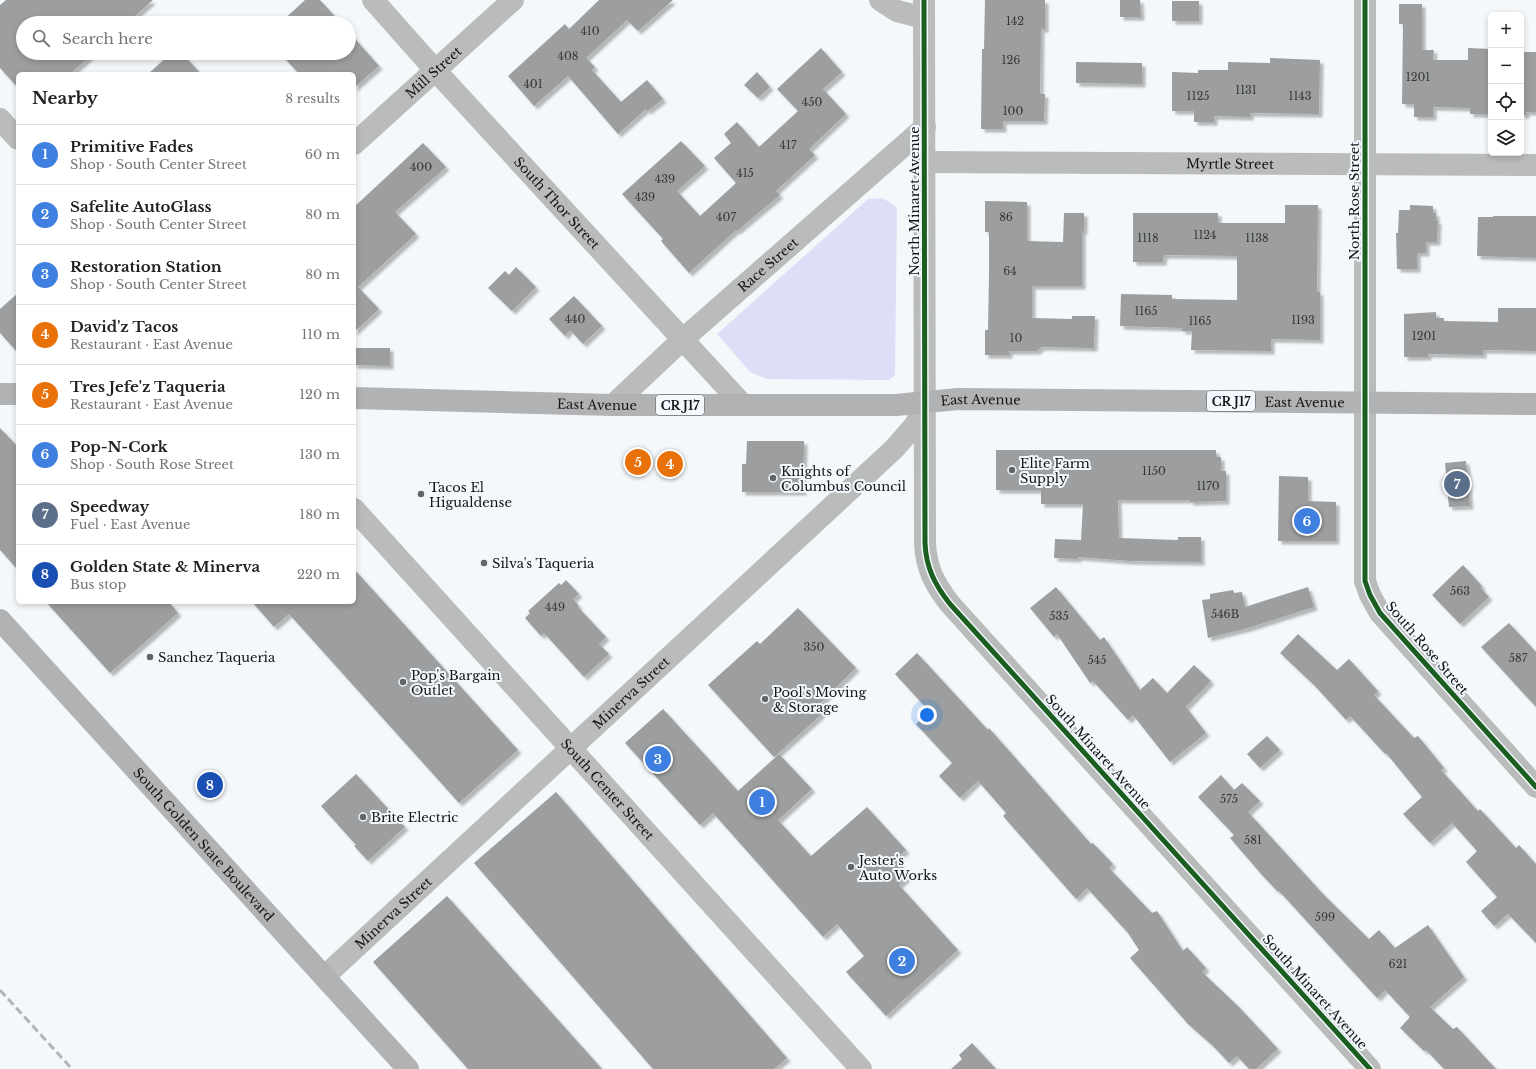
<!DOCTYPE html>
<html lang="en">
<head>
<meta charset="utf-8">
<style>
  body { margin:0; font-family:"Libre Baskerville",serif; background:#f2f2f2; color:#202124 }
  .controls { position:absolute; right:12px; top:12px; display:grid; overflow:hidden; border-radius:6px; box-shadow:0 2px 6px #0003 }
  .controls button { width:36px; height:36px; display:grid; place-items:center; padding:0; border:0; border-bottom:1px solid #e0e0e0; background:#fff; color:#202124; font:20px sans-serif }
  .you { position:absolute; left:927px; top:715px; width:14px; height:14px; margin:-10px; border:3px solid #fff; border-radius:50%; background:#1a73e8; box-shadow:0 0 0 6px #1a73e833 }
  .badge { display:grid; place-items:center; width:26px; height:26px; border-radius:50%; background:#b45309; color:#fff; font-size:13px; font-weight:700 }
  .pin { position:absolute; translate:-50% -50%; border:2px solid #fff; box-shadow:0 1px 4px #0006 }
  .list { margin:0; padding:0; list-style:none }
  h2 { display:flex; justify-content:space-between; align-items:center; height:52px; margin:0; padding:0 16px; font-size:17px }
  h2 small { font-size:13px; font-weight:400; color:#757577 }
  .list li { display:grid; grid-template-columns:26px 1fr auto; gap:12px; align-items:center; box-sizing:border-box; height:60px; padding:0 16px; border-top:1px solid #e0e0e0 }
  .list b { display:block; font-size:15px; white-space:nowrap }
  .list p { margin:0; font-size:13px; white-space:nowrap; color:#757577 }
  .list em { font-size:13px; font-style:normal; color:#757577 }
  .icon { flex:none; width:22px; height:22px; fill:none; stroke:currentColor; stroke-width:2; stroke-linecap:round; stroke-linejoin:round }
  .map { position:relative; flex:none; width:1536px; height:1069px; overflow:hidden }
  .search { position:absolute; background:#fff; box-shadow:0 2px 6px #0003; left:16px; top:16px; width:340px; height:44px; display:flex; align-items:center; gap:10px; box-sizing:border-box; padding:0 14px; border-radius:22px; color:#757577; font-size:15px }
  .panel { position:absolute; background:#fff; box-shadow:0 2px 6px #0003; left:16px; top:72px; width:340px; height:532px; border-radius:6px }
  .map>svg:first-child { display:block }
  .green { fill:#dedff7 }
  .building { fill:#9c9e9f; filter:url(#shadow) }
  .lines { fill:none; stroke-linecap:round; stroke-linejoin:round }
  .minor { stroke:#babbbb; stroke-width:22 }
  .major { stroke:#b1b2b4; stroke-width:22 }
  .rail { stroke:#b3b4b5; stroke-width:3; stroke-dasharray:8 4; stroke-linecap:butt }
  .cycleway-casing { stroke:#f2f8fd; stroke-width:8 }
  .cycleway { stroke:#1b5e20; stroke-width:5 }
  .poi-dot { fill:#626466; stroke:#f2f8fd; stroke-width:1.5 }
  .labels { text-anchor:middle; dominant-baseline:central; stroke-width:4; stroke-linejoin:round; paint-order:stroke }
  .number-label { font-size:11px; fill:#353739 }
  .shield { fill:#f2f8fd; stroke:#56595c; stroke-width:1 }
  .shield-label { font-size:12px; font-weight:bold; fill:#131517 }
  .street-label { font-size:13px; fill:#131517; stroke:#f2f8fd }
  .poi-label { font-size:13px; fill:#131517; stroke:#f2f8fd; text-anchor:start }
</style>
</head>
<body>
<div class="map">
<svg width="1536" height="1069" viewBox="0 0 1536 1069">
  <defs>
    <filter id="shadow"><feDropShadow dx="3.5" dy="3.5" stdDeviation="1" flood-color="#0004"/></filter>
  </defs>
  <rect width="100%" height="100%" fill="#f5f8fa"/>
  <polygon class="green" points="883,198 896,207 897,211 895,375 889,380 767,379 750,372 717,334 868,199"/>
  <g class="building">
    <polygon points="6,0 153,0 127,23 23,23 23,53 94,53 70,74 18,74 18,88 0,68 0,5"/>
    <polygon points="305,0 320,0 341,23 280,23"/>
    <polygon points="599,0 673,0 638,31 627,20 586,58 595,67 592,70 621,102 647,80 663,99 648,111 646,109 618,134 568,76 534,106 508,76 565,24 569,29"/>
    <polygon points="985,0 1045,0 1045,29 1041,29 1040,94 1045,94 1044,121 1003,121 1003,129 981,129 982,49 984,49"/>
    <polygon points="1120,0 1140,0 1141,17 1120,17"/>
    <rect x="1172" y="1" width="27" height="20"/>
    <polygon points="1399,4 1422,4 1422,50 1434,50 1433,60 1468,60 1468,48 1491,49 1491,114 1470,114 1470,108 1433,107 1433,117 1414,117 1414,104 1402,104 1403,24 1399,24"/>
    <polygon points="349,32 379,66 354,88 354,74 299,74 280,53 349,53"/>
    <polygon points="821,48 842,72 823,89 846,114 809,149 815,155 776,191 780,195 737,231 736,230 689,273 661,241 663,239 622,194 681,141 705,166 677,191 700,216 736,183 714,158 731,143 724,134 737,122 759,147 798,111 777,89"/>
    <polygon points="1521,52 1536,52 1536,112 1526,112 1526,115 1521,115"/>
    <polygon points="171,53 182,53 201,74 148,74"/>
    <polygon points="1270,58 1320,60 1319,114 1250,113 1250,117 1214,116 1214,122 1194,122 1194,111 1172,111 1172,72 1198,73 1198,70 1228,70 1228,62 1270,63"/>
    <polygon points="1076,62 1142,63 1142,84 1076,83"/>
    <polygon points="757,72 770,87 758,98 744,85"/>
    <polygon points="423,143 446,167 395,212 416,234 358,287 379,309 354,332 354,207"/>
    <polygon points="985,201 1027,202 1027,241 1063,242 1064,213 1084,213 1084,231 1082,231 1082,286 1032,286 1032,318 1072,319 1072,316 1095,316 1094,348 1041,347 1037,351 1009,351 1009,355 985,355 985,330 988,330 989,273 989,232 985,232"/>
    <polygon points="1285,205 1318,205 1317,292 1320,292 1320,340 1271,339 1271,351 1191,350 1192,331 1182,331 1182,328 1120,326 1121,294 1172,295 1172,299 1237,300 1237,256 1164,255 1163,262 1133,262 1133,213 1218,213 1218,223 1285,223"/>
    <polygon points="1410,205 1433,206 1433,213 1436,213 1436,221 1438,221 1437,242 1426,242 1426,253 1417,253 1417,269 1397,269 1396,233 1398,233 1399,210 1410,210"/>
    <polygon points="1493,216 1536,216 1536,258 1477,256 1478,217 1493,217"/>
    <polygon points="516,267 536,287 512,311 488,288 505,271 509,275"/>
    <polygon points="18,293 18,353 0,333 0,309"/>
    <polygon points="574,296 602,326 583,344 570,330 565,336 549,319"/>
    <polygon points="1498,308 1536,308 1536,351 1483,350 1483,355 1428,354 1428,357 1404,357 1404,314 1436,312 1436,318 1444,318 1444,321 1498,322"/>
    <polygon points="354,348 390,348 390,366 354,365"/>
    <polygon points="0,428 18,447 18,570 0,550"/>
    <polygon points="747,441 804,441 803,492 742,492 742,464 746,464"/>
    <polygon points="996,450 1216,450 1216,457 1221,457 1221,471 1226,471 1226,501 1190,502 1190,500 1118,500 1119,538 1178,540 1178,537 1201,537 1201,562 1130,561 1078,557 1078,559 1054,558 1055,539 1081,540 1083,504 1041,504 1041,490 996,490"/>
    <polygon points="1466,461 1470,506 1449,507 1445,463"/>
    <polygon points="1279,476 1308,477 1308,501 1336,502 1336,541 1278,541"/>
    <polygon points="1463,565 1482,586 1481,588 1489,597 1460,624 1432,595"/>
    <polygon points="354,569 518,750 459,803 289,614 274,627 252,602 354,602"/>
    <polygon points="566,580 579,594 573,599 579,606 578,607 606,637 599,644 609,654 584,677 544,633 541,636 525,618 530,613 528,611 559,583 561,585"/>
    <polygon points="1056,587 1100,640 1104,637 1140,690 1153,678 1167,693 1194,665 1211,681 1186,707 1206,733 1170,762 1133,715 1128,720 1093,681 1090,683 1057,634 1054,637 1030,608"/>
    <polygon points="1308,587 1314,607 1248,628 1208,638 1202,600 1210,599 1210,594 1233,590 1234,593 1242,592 1245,607"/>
    <polygon points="46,602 169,602 178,613 110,673"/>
    <polygon points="798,608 856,668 816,707 822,714 774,757 708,685 757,641 760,644"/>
    <polygon points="1509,623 1536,652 1536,707 1481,647"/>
    <polygon points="1298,634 1337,670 1349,659 1378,691 1374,695 1414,738 1418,736 1444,768 1441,770 1478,811 1480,809 1516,848 1519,845 1536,864 1536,943 1508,914 1494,926 1481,911 1497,897 1466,862 1477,851 1452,823 1430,843 1403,814 1422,797 1386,753 1385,754 1350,716 1346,720 1315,686 1280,653"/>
    <polygon points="917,653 988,730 989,728 1091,844 1093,843 1113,864 1109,868 1152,913 1157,911 1183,951 1187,947 1206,968 1202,972 1239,1007 1278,1049 1256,1069 1249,1069 1237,1056 1229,1063 1213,1046 1188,1024 1130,958 1139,950 1128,933 1087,888 1076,899 1003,816 1006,813 978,781 960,798 939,776 952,763 916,724 930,712 895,674"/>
    <polygon points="663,709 738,791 779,754 812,789 778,820 811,856 867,807 906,850 896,859 910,875 899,885 958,950 886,1016 846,972 864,956 837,924 823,937 713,813 700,825 625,743"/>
    <polygon points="1267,736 1280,750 1260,768 1247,754"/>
    <polygon points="356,774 405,827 368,861 354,846 356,845 321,806"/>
    <polygon points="1221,775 1234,790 1242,783 1260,801 1248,812 1324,895 1369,939 1379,930 1395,948 1428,925 1464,977 1430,1007 1453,1029 1457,1027 1496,1069 1444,1069 1426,1050 1424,1051 1400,1028 1410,1017 1385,990 1377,998 1279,891 1278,892 1262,875 1230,838 1234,835 1198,797"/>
    <polygon points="556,792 787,1058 774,1069 653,1069 474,863"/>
    <polygon points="447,896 602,1069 468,1069 373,962"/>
    <polygon points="972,1043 996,1069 951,1069 962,1059 959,1055"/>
  </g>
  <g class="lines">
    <g class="minor">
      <path id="s1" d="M373 0 435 70 743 405"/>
      <polyline points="880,0 897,11 924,18"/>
      <path d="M924 0 925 543C926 568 935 585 950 604L1370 1069"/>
      <polyline points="1365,0 1365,581 1370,595 1380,613 1536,787"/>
      <polyline points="0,119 18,139"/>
      <path id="s2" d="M354 144 513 0"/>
      <path id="s3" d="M925 162 1536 165"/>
      <path id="s4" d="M613 405 682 340 925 127"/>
      <path id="s5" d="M354 509 861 1069"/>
      <path id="s6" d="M325 976 894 449 915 425 924 407"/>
    </g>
    <g class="major">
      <polyline points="0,394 18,394"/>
      <path id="s7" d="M354 398 613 405H896L958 399 1536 404"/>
      <path id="s8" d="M0 620 408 1069"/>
    </g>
    <polyline class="rail" points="0,990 72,1069"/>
    <defs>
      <g id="cycleway">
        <path d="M924 0 925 543C926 568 935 585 950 604L1370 1069"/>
        <polyline points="1365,0 1365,581 1370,595 1380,613 1536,787"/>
      </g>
    </defs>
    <use href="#cycleway" class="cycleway-casing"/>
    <use href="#cycleway" class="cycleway"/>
  </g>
  <g class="poi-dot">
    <circle cx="1012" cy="470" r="4"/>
    <circle cx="773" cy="478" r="4"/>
    <circle cx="421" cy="494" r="4"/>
    <circle cx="484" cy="563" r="4"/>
    <circle cx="150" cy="657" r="4"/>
    <circle cx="403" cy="682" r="4"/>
    <circle cx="765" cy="699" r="4"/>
    <circle cx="363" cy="817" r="4"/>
    <circle cx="851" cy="867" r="4"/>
  </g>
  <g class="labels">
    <g class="number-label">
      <text x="1015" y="21">142</text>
      <text x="590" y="31">410</text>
      <text x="568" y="56">408</text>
      <text x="1011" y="60">126</text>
      <text x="1418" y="77">1201</text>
      <text x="533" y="84">401</text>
      <text x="1246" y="90">1131</text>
      <text x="1198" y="96">1125</text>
      <text x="1300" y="96">1143</text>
      <text x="812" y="102">450</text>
      <text x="1013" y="111">100</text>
      <text x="788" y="145">417</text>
      <text x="421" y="167">400</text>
      <text x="745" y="173">415</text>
      <text x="665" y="179">439</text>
      <text x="645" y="197">439</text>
      <text x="726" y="217">407</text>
      <text x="1006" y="217">86</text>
      <text x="1205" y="235">1124</text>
      <text x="1148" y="238">1118</text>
      <text x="1257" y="238">1138</text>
      <text x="1010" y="271">64</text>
      <text x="1146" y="311">1165</text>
      <text x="575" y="319">440</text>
      <text x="1303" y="320">1193</text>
      <text x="1200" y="321">1165</text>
      <text x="1424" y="336">1201</text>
      <text x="1016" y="338">10</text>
      <text x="1154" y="471">1150</text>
      <text x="1208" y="486">1170</text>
      <text x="1460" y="591">563</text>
      <text x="555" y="607">449</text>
      <text x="1225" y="614">546B</text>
      <text x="1059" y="616">535</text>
      <text x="814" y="647">350</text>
      <text x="1518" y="658">587</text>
      <text x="1097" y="660">545</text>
      <text x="1229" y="799">575</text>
      <text x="1253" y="840">581</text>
      <text x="1325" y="917">599</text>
      <text x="1398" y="964">621</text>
    </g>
    <g class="shield">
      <rect x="1207" y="391" width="48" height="20" rx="3"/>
      <rect x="656" y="395" width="48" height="20" rx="3"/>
    </g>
    <g class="shield-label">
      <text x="1231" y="401">CR J17</text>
      <text x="680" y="405">CR J17</text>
    </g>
    <g class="street-label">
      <text stroke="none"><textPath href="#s2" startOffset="107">Mill Street</textPath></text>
      <text stroke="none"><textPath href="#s3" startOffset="305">Myrtle Street</textPath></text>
      <text transform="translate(914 201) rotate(-90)">North Minaret Avenue</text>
      <text transform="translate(1354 201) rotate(-90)">North Rose Street</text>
      <text stroke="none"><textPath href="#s1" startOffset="274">South Thor Street</textPath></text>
      <text stroke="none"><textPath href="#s4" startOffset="209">Race Street</textPath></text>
      <text stroke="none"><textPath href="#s7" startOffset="627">East Avenue</textPath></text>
      <text stroke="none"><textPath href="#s7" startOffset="951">East Avenue</textPath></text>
      <text stroke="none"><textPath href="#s7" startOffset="243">East Avenue</textPath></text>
      <text transform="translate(1427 648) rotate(49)">South Rose Street</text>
      <text stroke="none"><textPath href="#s6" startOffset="417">Minerva Street</textPath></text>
      <text transform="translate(1098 752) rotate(48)">South Minaret Avenue</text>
      <text stroke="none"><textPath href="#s5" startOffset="378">South Center Street</textPath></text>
      <text stroke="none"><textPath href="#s8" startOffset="303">South Golden State Boulevard</textPath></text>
      <text stroke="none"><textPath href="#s6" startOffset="93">Minerva Street</textPath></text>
      <text transform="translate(1315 992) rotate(48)">South Minaret Avenue</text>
    </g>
    <g class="poi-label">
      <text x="1020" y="463">Elite Farm<tspan x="1020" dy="15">Supply</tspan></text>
      <text x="781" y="471">Knights of<tspan x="781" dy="15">Columbus Council</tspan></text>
      <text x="429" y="487">Tacos El<tspan x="429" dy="15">Higualdense</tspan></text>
      <text x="492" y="563">Silva's Taqueria</text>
      <text x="158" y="657">Sanchez Taqueria</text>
      <text x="411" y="675">Pop's Bargain<tspan x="411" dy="15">Outlet</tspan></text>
      <text x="773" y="692">Pool's Moving<tspan x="773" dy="15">&amp; Storage</tspan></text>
      <text x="371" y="817">Brite Electric</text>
      <text x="859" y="860">Jester's<tspan x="859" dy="15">Auto Works</tspan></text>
    </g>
  </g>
</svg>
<div class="controls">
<button>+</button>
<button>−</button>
<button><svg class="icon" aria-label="locate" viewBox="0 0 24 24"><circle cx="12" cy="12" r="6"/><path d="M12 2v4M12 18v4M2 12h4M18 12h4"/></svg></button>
<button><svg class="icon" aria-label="layers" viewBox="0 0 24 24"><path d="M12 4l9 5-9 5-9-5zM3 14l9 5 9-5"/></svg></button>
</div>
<div class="you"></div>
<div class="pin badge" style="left:762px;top:802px;background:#3f7fe0">1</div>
<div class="pin badge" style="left:902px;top:961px;background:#3f7fe0">2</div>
<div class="pin badge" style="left:658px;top:759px;background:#3f7fe0">3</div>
<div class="pin badge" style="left:670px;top:464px;background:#e8710a">4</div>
<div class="pin badge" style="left:638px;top:462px;background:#e8710a">5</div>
<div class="pin badge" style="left:1307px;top:521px;background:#3f7fe0">6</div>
<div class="pin badge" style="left:1457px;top:484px;background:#5c6f8a">7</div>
<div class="pin badge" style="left:210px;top:785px;background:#1a4fb4">8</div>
<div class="search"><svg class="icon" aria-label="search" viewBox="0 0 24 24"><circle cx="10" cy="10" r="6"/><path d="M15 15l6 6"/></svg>Search here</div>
<section class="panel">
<h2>Nearby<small>8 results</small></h2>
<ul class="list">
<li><span class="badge" style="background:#3f7fe0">1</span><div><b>Primitive Fades</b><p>Shop · South Center Street</p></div><em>60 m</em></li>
<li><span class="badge" style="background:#3f7fe0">2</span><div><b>Safelite AutoGlass</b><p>Shop · South Center Street</p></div><em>80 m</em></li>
<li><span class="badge" style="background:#3f7fe0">3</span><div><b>Restoration Station</b><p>Shop · South Center Street</p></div><em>80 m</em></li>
<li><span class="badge" style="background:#e8710a">4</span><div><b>David'z Tacos</b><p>Restaurant · East Avenue</p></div><em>110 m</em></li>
<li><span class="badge" style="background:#e8710a">5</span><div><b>Tres Jefe'z Taqueria</b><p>Restaurant · East Avenue</p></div><em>120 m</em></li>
<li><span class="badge" style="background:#3f7fe0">6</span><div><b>Pop-N-Cork</b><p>Shop · South Rose Street</p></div><em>130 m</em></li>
<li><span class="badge" style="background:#5c6f8a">7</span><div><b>Speedway</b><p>Fuel · East Avenue</p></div><em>180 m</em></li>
<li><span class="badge" style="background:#1a4fb4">8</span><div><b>Golden State &amp; Minerva</b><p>Bus stop</p></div><em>220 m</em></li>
</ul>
</section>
</div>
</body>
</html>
